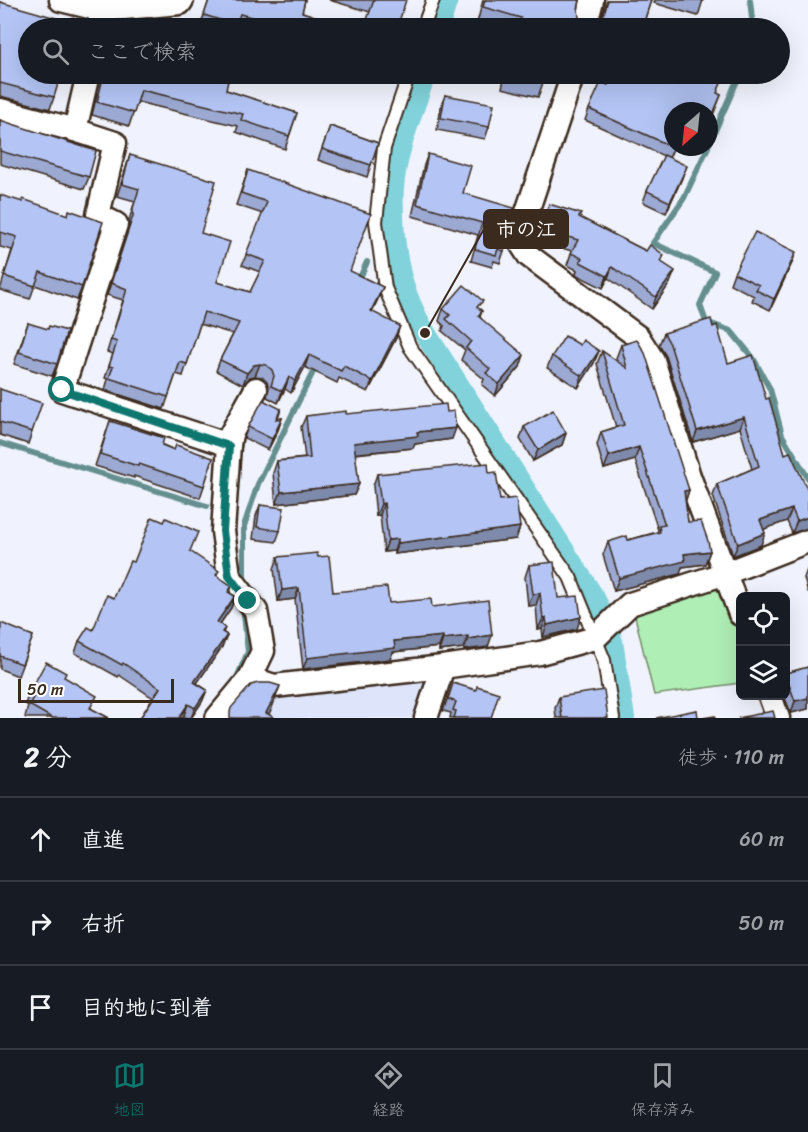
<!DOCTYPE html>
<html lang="ja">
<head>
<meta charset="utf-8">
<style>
  body { margin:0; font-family:Sriracha,"Klee One",sans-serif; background:#20242c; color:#f1f3f6 }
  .controls { position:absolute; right:18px; bottom:18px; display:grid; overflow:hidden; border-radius:9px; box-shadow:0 6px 24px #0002 }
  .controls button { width:54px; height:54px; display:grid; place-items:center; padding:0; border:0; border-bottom:2px solid #363941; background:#171b24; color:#f1f3f6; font:30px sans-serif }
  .compass { position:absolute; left:664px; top:102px; width:54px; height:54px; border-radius:50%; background:#171b24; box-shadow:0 6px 24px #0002; rotate:207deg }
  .scale { position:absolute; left:18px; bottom:15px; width:156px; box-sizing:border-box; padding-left:6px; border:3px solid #3b2a1e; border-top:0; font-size:16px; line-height:21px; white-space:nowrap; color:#3b2a1e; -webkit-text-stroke:4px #fff; paint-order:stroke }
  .stop { position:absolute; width:18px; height:18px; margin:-14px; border:4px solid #0f766e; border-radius:50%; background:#fff }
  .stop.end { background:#0f766e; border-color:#fff; box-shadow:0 2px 6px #0008 }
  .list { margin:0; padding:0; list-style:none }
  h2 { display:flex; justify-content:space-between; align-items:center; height:78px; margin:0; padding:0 24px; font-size:26px }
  h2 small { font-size:20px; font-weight:400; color:#9ea1a6 }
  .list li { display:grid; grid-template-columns:39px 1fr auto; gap:18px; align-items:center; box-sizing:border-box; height:84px; padding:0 24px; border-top:2px solid #363941 }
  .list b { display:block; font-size:22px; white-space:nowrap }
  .list em { font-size:20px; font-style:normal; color:#9ea1a6 }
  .icon { flex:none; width:33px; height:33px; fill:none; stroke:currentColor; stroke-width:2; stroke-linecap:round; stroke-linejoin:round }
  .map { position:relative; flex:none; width:808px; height:718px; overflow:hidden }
  .search { position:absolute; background:#171b24; box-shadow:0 6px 24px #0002; left:18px; right:18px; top:18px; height:66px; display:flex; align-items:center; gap:15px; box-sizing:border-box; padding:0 21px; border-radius:33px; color:#9ea1a6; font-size:22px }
  .sheet { height:330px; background:#171b24 }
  nav { display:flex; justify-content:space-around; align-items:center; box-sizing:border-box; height:84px; border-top:2px solid #363941; background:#171b24; font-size:16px; color:#9ea1a6 }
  nav a { display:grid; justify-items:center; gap:3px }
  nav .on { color:#0f766e }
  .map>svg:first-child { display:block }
  .built { fill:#dee5fb }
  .green { fill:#afeeb5; stroke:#758c6a; stroke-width:1.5 }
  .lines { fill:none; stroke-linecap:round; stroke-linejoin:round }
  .stream { stroke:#658f8f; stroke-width:6 }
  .canal { stroke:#81d2da; stroke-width:22 }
  .lane-casing { stroke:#3b2a1e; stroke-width:16 }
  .street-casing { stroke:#3b2a1e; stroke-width:27 }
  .lane { stroke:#fff; stroke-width:12 }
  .street { stroke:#fff; stroke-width:22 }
  .wall { fill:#9ba9d3; stroke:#3b2a1e; stroke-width:1.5 }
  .shaded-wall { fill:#7e8aac; stroke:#3b2a1e; stroke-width:1.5 }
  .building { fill:#b4c5f5; stroke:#3b2a1e; stroke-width:1.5 }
  .route { stroke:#0f766e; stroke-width:8 }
  .leader { fill:none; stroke:#3b2a1e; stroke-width:2 }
  .callout-dot { fill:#3b2a1e; stroke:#fff; stroke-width:2 }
  .callout { fill:#3b2a1e; stroke:#3b2a1e; stroke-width:2 }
  .callout-label { font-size:20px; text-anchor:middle; font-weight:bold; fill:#fff }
</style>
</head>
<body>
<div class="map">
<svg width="808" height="718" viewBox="0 0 808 718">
  <rect width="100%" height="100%" fill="#f0f3fd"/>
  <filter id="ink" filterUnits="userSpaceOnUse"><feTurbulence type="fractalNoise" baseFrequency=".0167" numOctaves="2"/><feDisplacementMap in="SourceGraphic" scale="12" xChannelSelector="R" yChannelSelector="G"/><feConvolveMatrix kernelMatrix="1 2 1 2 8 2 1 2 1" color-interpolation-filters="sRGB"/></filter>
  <g filter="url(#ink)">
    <polygon class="built" points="431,675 416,718 221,718 248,695"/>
    <polygon class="green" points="721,585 740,637 740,683 654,695 633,608"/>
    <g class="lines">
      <g class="stream">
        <polyline points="750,0 753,28"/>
        <polyline points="709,144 740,74"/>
        <polyline points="708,147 684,198 653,243 715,272 700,305 706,322 731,331 753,358 770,389 782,435 808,478"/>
        <polyline points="358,282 367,262"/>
        <polyline points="0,443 207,506"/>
        <polyline points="244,583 244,526 258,484 316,366"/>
        <polyline points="236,680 248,652 243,606"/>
      </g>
      <g class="canal">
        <polyline points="438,28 447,0"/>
        <path d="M425 74C413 111 396 149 393 188 392 197 393 207 393 216 394 261 402 294 425 333L594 598 607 625 612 642 624 718"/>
      </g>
      <defs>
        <g id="lane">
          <polyline points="423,28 433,0"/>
          <polyline points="409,74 384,148 376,222 385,288 410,347 570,577 604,660 613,718"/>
        </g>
        <g id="street">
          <polyline points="61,0 102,10"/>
          <polyline points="98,28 102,10 180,3 182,0"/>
          <polyline points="585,28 592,0"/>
          <polyline points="88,74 75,130 115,143 98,215 116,224 62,390 229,445 223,531 229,576 256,611 263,651 250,678 217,718"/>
          <polyline points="573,74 518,239 529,256 638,337 653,360 689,476 740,614"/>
          <polyline points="0,110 75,130"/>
          <polyline points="229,445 231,434 256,389"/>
          <polyline points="250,678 274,686 443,667 540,653 595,638 630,604 726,573 808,541"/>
          <polyline points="770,696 778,718"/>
          <polyline points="426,718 443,667"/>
        </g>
      </defs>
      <use href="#lane" class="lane-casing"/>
      <use href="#street" class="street-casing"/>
      <use href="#lane" class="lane"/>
      <use href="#street" class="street"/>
    </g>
    <g class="wall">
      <polygon points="209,0 305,0 302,12 351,28 246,28 236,26 235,28 206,28 200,27"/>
      <polygon points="329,0 406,0 370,12"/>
      <polygon points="483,0 580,0 575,28 495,28 477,23"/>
      <polygon points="607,0 651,0 642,28 597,28 600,23"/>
      <polygon points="655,0 703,0 698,16 654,3"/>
      <polygon points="0,2 28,28 54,97 50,109 0,96"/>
      <polygon points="102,74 195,74 226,90 297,113 285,149 236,132 238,126 137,102 129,126 92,115"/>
      <polygon points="373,74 396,74 394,81"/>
      <polygon points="505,74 546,74 538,97 502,88"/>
      <polygon points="611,74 711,74 717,93 721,95 709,125 709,111 673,111 674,147 669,158 682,178 666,213 643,202 647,191 664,156 585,120 589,109 608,85"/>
      <polygon points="445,95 489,127 485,139 437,130 441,107"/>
      <polygon points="0,120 89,177 84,189 0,164"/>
      <polygon points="330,126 378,143 367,177 318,160"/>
      <polygon points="428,154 463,193 504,251 500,263 494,261 492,267 471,261 478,235 412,216 424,165"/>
      <polygon points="130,155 201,233 217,282 250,292 260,272 242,265 263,214 236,205 248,170 350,271 383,287 378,299 372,312 396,338 368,392 339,378 337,383 305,367 291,393 285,389 278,403 267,397 269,388 267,382 262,377 255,376 250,377 243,385 216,371 220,360 233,334 200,324 183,376 176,374 164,409 105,390 108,379 105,378 113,354 107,352 123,300 107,295 129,228 129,220 135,201 117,196"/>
      <polygon points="0,195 82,287 77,300 35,285 30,299 0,290 12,250 0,247"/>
      <polygon points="549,204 579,217 646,251 664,255 661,262 670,283 652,309 608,278 603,288 577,275 576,274 577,270 567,265 572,251 537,241"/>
      <polygon points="792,263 770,310 752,301 754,296 730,284 734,273"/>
      <polygon points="443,309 480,309 482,311 480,317 520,367 495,396 482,385 484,379 461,360 465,350 442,331 444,326 439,321"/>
      <polygon points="28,323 57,364 52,376 14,364"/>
      <polygon points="713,327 728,363 766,399 785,454 808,491 808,528 792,533 787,521 764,529 761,545 733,556 713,496 717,484 752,469 740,428 693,442 666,356 659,345 664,333"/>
      <polygon points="580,345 594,363 578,388 547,368 552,356"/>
      <polygon points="621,345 689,490 685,502 688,522 710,551 705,564 682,567 680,574 614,591 603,555 608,542 628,540 657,532 658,530 635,460 604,469 597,445 601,432 616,427 597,364 602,351 617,361 616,358"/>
      <polygon points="0,389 32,432 28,444 0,435"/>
      <polygon points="281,409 278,419 282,418 278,430 268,450 244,438 248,427"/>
      <polygon points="346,414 452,439 415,444 413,448 355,454 359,484 354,495 276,504 273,473 277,461 305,458 301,427 306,416"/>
      <polygon points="110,421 174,450 213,458 200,498 134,476 134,478 95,466"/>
      <polygon points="524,427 566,433 562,445 533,461 520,439"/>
      <polygon points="489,473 500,500 520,527 516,539 394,554 394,551 384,552 380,515 376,516 373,486 377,474"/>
      <polygon points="260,505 280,531 276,542 253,539 256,516"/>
      <polygon points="190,551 217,576 232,586 230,593 235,596 231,608 220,624 225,628 223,633 227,635 222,647 197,683 207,690 202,702 191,718 188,718 184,716 183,718 140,718 153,698 119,675 118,677 75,653 79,641 93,630 114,598 134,562"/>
      <polygon points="278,557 318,557 333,592 389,603 432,607 488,647 464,650 464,648 439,651 439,647 393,652 390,659 303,669 295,599 278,601 274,569"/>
      <polygon points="529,565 558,598 577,629 543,637 542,629 538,630 536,605 528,606 525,577"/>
      <polygon points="808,567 808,593 804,578"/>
      <polygon points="0,625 33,636 18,676 0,669"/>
      <polygon points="808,667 808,709 791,713 784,696 786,696 786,673"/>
      <polygon points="65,678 92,709 109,718 26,718 25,717 28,706 25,704 29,693"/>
      <polygon points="453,683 491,718 450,718 451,713 443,711"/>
      <polygon points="559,697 608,718 556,718 555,708"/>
    </g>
    <g class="shaded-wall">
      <polygon points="687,166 682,178 666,213 670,202"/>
      <polygon points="796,252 792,263 770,310 774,299"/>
      <polygon points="612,267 608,278 603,288 607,276"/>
      <polygon points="675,271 670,283 652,309 656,297"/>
      <polygon points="383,287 378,299 366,323 371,311"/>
      <polygon points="400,326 396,338 368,392 372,381"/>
      <polygon points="599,351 594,363 578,388 582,376"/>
      <polygon points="309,355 305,367 291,393 295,381"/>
      <polygon points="524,355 520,367 495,396 499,384"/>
      <polygon points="260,364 255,376 250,377 243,385 247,373 254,365"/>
      <polygon points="289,377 285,389 278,403 282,391"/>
      <polygon points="744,417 740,428 693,442 697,431"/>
      <polygon points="282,418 278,430 268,450 272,439"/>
      <polygon points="456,428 452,439 415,444 413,448 349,454 354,443 417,432"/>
      <polygon points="566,433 562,445 533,461 538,450"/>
      <polygon points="639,447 635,460 604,469 609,456"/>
      <polygon points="359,484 354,495 276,504 281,492"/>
      <polygon points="689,490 685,503 684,491"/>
      <polygon points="384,503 380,515 376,516 381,504"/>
      <polygon points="792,509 787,521 756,532 760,520"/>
      <polygon points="808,517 808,528 792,533 797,521"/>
      <polygon points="520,527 516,539 394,554 398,543"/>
      <polygon points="765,533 761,545 733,556 738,544"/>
      <polygon points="398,539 394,551 384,552 388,540"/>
      <polygon points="710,551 705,564 682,567 680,574 614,591 619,578 684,554"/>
      <polygon points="299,588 295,599 278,601 282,590"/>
      <polygon points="540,593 536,605 528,606 533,594"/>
      <polygon points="235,596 231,608 213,634 217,622"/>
      <polygon points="581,617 577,629 543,637 547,625"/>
      <polygon points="543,618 546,618 542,629 538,630"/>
      <polygon points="227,635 222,647 190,693 194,682"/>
      <polygon points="492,635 488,647 464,650 468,639"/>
      <polygon points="443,636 439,647 393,652 390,659 303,669 307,658 394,641"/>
      <polygon points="468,636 464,648 439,651 443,639"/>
      <polygon points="280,686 272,708 267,718 266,713"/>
      <polygon points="207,690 202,702 191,718 195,708"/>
      <polygon points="808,698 808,709 791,713 795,701"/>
      <polygon points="188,704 183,718 179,718"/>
    </g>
    <g class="building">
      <polygon points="209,0 305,0 302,12 351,28 291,28 240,14 236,25 204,15"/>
      <polygon points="374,0 406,0 397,28 364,28"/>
      <polygon points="485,0 580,0 578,9 579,17 575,28 518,28 521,18 483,7"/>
      <polygon points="608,0 651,0 642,28 603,28 598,27 602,20"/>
      <polygon points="0,2 77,24 76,28 28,28 28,74 61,74 54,97 0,83"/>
      <polygon points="116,21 135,26 134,28 114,28"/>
      <polygon points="104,74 195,74 228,81 226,90 297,113 289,136 241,120 243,114 141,90 134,113 97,102"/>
      <polygon points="513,74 546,74 544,81"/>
      <polygon points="612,74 711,74 723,78 717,93 721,95 713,114 709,113 709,111 705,111 692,106 690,111 673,111 673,147 589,109 601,82 608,85"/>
      <polygon points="445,95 494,104 489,127 441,118"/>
      <polygon points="0,120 96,151 89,177 0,151"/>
      <polygon points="330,126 378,143 371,165 322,149"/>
      <polygon points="428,154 471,166 463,193 514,208 504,251 498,249 496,255 475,249 482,223 417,204"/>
      <polygon points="130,155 216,181 201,233 230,242 217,282 250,292 265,261 246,254 267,202 241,193 248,170 371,214 350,271 383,287 371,311 400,326 372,381 344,366 341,371 309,355 295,381 289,377 282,391 271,386 274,376 272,370 266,365 260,364 254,365 247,373 220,360 239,323 204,312 187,364 180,362 168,397 109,378 113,367 109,366 117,342 111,340 127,289 111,283 133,216 133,208 139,189 122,184"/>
      <polygon points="664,155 687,166 670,202 647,191"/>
      <polygon points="0,195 23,202 23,199 68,215 69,210 103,222 82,287 40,272 35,286 4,276 17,237 0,232"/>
      <polygon points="549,204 581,214 579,217 646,251 650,245 664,255 660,261 675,271 656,297 612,267 607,276 582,263 580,262 582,258 571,253 578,240 541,229"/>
      <polygon points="755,232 796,252 774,299 756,290 759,285 734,273"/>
      <polygon points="464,285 483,301 477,307 482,311 478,316 524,355 499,384 486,373 490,369 466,348 471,341 446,319 450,315 443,309"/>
      <polygon points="711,319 713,327 717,325 728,363 753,355 766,399 769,398 785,454 790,452 808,491 808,517 797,521 792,509 760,520 765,533 738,544 717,484 759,466 744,417 697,431 670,344 664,333"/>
      <polygon points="28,323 48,329 49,326 67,331 57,364 19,352"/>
      <polygon points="565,336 580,345 583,340 599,351 582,376 552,356"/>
      <polygon points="637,340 645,353 689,490 684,491 688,522 701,521 708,541 710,551 684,554 685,561 619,578 608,542 627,536 628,540 660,532 659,526 665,525 639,447 609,456 601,432 624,425 602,351 627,368 621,345"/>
      <polygon points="0,389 42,403 32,432 0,422"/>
      <polygon points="263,400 281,409 276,419 282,418 272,439 248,427"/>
      <polygon points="446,404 447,412 454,411 456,428 417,432 418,436 354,443 359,484 281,492 277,461 310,458 306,416 346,411 346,414"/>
      <polygon points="553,410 566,433 538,450 524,427"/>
      <polygon points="110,421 164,438 162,445 174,450 176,445 213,458 204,486 139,464 138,466 100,454"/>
      <polygon points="488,463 489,473 496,472 500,500 516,498 520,527 398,543 398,539 388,540 384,503 381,504 377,474"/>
      <polygon points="260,505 284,508 280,531 257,527"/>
      <polygon points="152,517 164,522 166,518 198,532 190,551 219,571 216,575 232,586 228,592 235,596 217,622 225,628 222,632 227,635 194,682 207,690 195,708 188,704 179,718 140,718 160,688 123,663 122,665 79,641 88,627 93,630 107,595 114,598 130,561 134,562"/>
      <polygon points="317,553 318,557 329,556 333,592 387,587 389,603 431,599 432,607 488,600 492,635 468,639 468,636 443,639 443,636 394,641 395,648 307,658 299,588 282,590 278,557"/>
      <polygon points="554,562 558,598 578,596 581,617 547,625 546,618 543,618 540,593 533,594 529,565"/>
      <polygon points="1,623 33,636 22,664 0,656"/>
      <polygon points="46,662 66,673 64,677 97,696 90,708 109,718 52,718 29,705 34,696 29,693"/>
      <polygon points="808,667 808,698 795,701 786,676 786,673"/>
      <polygon points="258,683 270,683 280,686 266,713 275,718 230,718 230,712 231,708 251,685"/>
      <polygon points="453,683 476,690 477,686 499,693 491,718 454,718 456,711 453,710 456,702 448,699"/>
      <polygon points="604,690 608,718 562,718 559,697"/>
      <polygon points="697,710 698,718 656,718"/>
      <polygon points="773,711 775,718 738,718"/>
      <polygon points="715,716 715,718 703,718"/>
    </g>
  </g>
  <g class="lines" filter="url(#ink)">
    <polyline class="route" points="62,390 229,446 223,531 229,576 248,601"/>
  </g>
  <path class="leader" d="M425 333L484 229"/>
  <circle class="callout-dot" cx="425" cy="333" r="6"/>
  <rect class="callout" x="484" y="210" width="84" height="38" rx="6"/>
  <g class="callout-label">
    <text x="526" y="236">市の江</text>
  </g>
</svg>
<div class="controls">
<button><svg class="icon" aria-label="locate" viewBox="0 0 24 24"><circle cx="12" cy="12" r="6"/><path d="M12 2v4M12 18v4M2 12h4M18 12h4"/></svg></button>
<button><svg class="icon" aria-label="layers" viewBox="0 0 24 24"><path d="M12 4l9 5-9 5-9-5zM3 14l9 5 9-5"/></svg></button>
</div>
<svg class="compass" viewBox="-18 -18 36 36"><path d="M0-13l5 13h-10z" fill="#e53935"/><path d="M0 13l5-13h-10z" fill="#9ea1a6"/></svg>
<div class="scale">50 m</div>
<div class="stop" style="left:62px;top:390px"></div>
<div class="stop end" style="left:248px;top:601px"></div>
<div class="search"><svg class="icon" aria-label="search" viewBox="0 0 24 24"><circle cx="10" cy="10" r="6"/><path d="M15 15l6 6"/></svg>ここで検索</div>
</div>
<section class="sheet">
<h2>2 分<small>徒歩 · 110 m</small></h2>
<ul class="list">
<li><svg class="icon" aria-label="ahead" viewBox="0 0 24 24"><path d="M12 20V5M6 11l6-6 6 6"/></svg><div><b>直進</b></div><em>60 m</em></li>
<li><svg class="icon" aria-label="right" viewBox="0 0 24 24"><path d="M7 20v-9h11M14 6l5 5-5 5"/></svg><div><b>右折</b></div><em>50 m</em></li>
<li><svg class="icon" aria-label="arrive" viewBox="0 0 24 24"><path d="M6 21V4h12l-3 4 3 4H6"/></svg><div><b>目的地に到着</b></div></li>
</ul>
</section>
<nav>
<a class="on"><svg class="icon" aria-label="map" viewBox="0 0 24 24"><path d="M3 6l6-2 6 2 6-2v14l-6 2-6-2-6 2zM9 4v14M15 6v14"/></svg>地図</a>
<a><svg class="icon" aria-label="directions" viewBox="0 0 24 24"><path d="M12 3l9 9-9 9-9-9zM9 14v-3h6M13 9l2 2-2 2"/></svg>経路</a>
<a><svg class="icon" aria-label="saved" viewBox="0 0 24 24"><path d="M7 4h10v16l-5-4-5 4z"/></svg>保存済み</a>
</nav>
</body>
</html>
